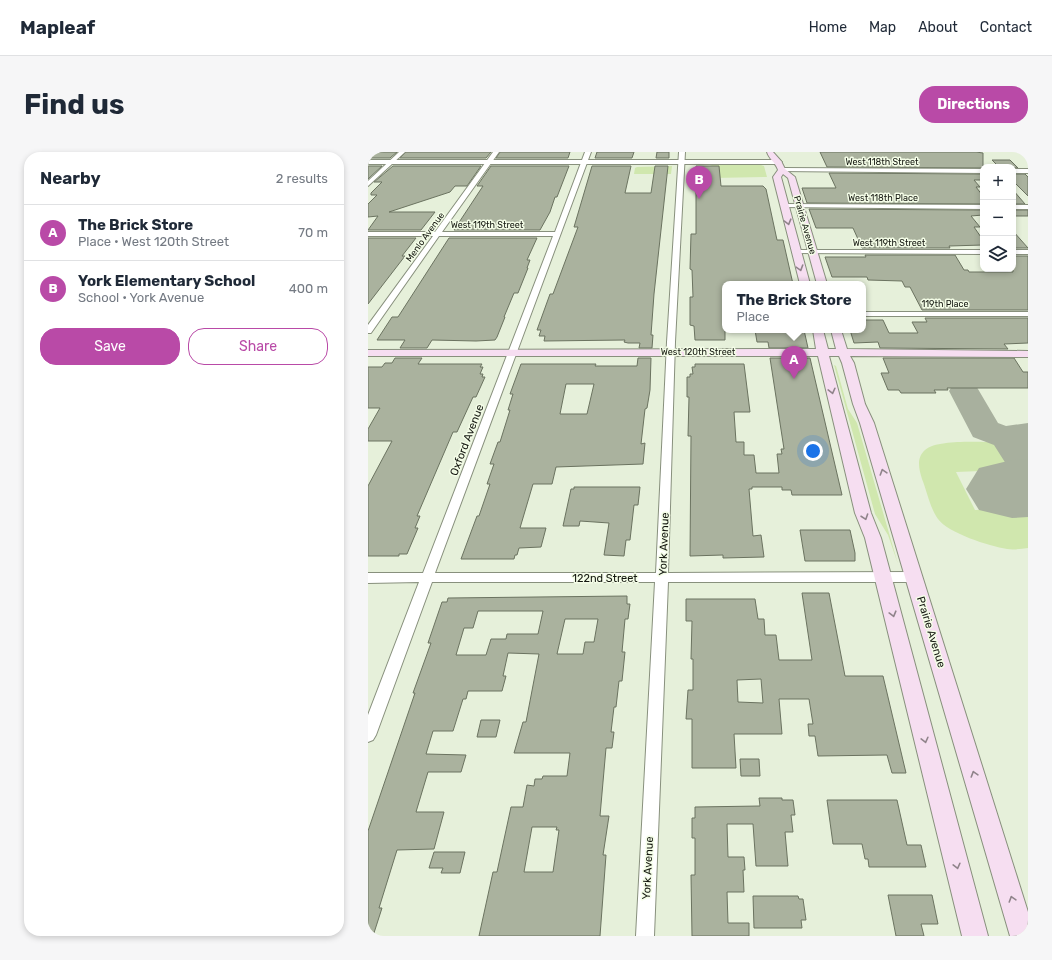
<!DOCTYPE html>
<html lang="en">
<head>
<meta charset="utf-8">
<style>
  body { margin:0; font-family:Rubik,sans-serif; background:#f6f6f7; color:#1f2937 }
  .controls { position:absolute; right:12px; top:12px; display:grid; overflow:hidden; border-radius:8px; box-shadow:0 2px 6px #0003 }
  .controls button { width:36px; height:36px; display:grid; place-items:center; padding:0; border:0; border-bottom:1px solid #e0e1e3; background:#fff; color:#1f2937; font:20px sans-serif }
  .you { position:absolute; left:445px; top:299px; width:14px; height:14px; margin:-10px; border:3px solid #fff; border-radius:50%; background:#1a73e8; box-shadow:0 0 0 6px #1a73e833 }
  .badge { display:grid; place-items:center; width:26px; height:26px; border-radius:50%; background:#b94aa7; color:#fff; font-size:13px; font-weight:700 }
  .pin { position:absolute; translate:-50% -33px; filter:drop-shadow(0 1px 2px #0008) }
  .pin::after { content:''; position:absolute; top:21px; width:14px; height:12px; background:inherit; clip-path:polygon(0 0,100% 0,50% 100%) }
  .popup { position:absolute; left:354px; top:129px; width:144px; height:52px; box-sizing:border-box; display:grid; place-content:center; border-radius:8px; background:#fff; filter:drop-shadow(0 1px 3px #0005); font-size:13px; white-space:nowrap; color:#747a83 }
  .popup b { font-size:15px; color:#1f2937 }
  .popup::after { content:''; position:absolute; left:50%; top:100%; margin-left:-8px; border:8px solid transparent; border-top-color:#fff }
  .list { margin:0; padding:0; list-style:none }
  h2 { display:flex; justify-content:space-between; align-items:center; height:52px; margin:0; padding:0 16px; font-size:17px }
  h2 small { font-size:13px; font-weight:400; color:#747a83 }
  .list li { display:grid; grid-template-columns:26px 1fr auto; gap:12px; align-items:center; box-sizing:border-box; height:56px; padding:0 16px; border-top:1px solid #e0e1e3 }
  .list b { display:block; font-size:15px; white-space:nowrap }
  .list p { margin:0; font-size:13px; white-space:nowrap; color:#747a83 }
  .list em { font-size:13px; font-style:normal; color:#747a83 }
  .actions { display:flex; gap:8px; padding:12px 16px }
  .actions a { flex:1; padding:9px 0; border:1px solid #b94aa7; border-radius:16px; text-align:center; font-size:14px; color:#b94aa7 }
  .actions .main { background:#b94aa7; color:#fff }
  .icon { flex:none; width:22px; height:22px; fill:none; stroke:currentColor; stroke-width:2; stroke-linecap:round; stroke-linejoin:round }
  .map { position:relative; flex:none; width:660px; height:784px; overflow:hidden; border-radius:16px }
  header { display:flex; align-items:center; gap:24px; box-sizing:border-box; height:56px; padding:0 20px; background:#fff; border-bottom:1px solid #e0e1e3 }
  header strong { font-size:19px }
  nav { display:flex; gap:22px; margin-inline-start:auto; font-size:14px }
  .intro { display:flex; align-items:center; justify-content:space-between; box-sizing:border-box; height:96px; padding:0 24px }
  h1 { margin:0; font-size:28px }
  .button { padding:10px 18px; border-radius:16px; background:#b94aa7; color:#fff; font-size:14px; font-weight:700 }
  main { display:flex; gap:24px; padding:0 24px }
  aside { flex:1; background:#fff; border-radius:16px; box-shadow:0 2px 6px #0003 }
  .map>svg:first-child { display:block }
  .green { fill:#d0e7ae }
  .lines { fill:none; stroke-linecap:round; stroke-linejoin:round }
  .taxiway { fill:#a8b09e; fill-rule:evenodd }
  .runway { fill:#a8b09e; fill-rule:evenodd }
  .building { fill:#aab29e; stroke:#6b7360; fill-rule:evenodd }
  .minor-casing { stroke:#88907d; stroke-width:2 }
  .tertiary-casing { stroke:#88907d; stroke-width:2 }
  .secondary-casing { stroke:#88907d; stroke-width:2 }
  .minor { fill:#fff; fill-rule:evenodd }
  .tertiary { fill:#fff; fill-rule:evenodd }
  .secondary { fill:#f6def1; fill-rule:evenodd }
  .oneway { stroke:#90848b }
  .labels { text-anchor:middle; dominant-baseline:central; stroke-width:3; stroke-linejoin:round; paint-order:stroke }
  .far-street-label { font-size:9px; fill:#13160f; stroke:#f4fde7 }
  .street-label { font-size:11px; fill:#13160f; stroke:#f4fde7 }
</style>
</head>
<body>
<header>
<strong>Mapleaf</strong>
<nav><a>Home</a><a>Map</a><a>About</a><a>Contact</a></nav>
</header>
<div class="intro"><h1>Find us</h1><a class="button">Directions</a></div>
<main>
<aside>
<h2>Nearby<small>2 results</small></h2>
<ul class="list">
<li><span class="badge">A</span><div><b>The Brick Store</b><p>Place · West 120th Street</p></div><em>70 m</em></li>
<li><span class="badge">B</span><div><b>York Elementary School</b><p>School · York Avenue</p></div><em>400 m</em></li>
</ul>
<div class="actions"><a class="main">Save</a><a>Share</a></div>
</aside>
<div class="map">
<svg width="660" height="784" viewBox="0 0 660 784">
  <rect width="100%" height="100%" fill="#e6f0da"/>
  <g class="green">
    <polygon points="344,13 393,13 396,14 399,25 345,26 342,25 342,14"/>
    <polygon points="304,14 303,22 266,22 267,16 269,15"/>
    <polygon points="466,213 468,214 480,257 489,271 530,412 520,383 507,362"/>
    <path d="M620 290C633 292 637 299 643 310V316L638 318 588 320 607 358 660 357V396C653 397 645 398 639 397 621 394 580 381 570 367 562 356 559 339 554 327 551 317 548 306 557 298 569 288 604 290 620 290Z"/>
  </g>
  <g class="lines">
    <polygon class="taxiway" points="596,230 607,232 630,271 638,274 660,271 660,329 647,326 626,293 605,285 581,239 585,232"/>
    <polygon class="runway" points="660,307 660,365 644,366 611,358 598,337 611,316 644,308"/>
  </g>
  <g class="building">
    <polygon points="9,0 29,0 22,6 2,6"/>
    <polygon points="38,0 123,0 118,6 32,6"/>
    <polygon points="132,0 202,0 200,6 128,6"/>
    <polygon points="229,0 266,0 264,6 227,6"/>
    <polygon points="289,0 301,0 301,6 288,6"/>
    <polygon points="452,0 608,0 615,1 615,16 459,15"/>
    <polygon points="624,8 642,8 650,16 631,15"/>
    <polygon points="0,14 14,14 0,27"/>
    <polygon points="25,14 113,14 99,34 87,34 82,40 21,60 67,60 53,78 0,78 10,64 0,65 0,52 9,43 3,43 3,41 14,30 6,30"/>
    <polygon points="123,14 201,14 189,45 187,45 182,60 172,78 86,78 115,34 109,34"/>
    <polygon points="224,14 263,14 257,41 283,41 287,14 300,14 286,142 283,183 285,183 284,196 271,196 272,191 260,191 256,190 257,188 176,189 177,184 171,184 173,178 169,178 182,142 185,142 210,75 206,75"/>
    <polygon points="328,14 351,14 353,34 395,34 398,37 409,88 415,88 425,132 357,132 357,188 327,188 326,174 322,173 322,145 325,145 324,118 322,117 323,82 328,82"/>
    <polygon points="461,21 615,22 615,28 606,28 612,35 608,35 615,44 615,52 439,51 434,36 468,36"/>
    <polygon points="645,22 657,22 660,25 660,44 645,29"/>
    <polygon points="645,38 657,52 645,52"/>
    <polygon points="441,57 615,58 615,63 603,64 612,75 606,75 615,88 615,93 581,94 582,96 494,96 485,76 448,76"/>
    <rect x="645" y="58" width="15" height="6"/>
    <polygon points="645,79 660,96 645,96"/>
    <polygon points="0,86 48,86 34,104 37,104 0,152"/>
    <polygon points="81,86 169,86 159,108 162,108 159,116 160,116 150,141 146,141 136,165 137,165 129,185 127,188 108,189 64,188 59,196 32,196 37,188 9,188 24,165 30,165"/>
    <polygon points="497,103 587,103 596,118 600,118 601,120 645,120 645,104 660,104 660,158 554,158 542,135 537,135 534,129 500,128 499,125 464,125 457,105 498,105"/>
    <polygon points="557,166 660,166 660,191 636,192 640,197 512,196 510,190 486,191 482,178 495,178 495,168 515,168 521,181 550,181 544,170 559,170"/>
    <polygon points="387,178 436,178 440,196 401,196 400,190 389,190"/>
    <polygon points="27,206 54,206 50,212 114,212 112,215 115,215 112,222 115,222 114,225 117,225 108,245 105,245 89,280 85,280 49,364 52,364 47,376 50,376 39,402 31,402 31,404 0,404 0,334 24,289 0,289 0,277 12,256 0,256 0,215 14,215 17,211 24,211"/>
    <path d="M270 206H283L282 238 279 256 277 257 273 292 277 291 275 312 188 315 184 332H165L152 376H178L173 395 151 396 149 403H147L146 407H93L109 364H111L122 332H119L126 312H122L130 290H132L142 258H140L145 242H142L153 212H228L227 214H269ZM198 232H226L219 262H192Z"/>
    <polygon points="402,206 442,206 474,343 424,343 423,338 414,338 414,335 384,335 384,337 381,337 385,384 393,383 396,405 355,406 355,403 322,404 323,284 320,284 321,245 319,245 319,225 322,225 322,222 325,222 324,215 327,215 327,212 376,212 382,260 366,260 368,290 376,290 376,303 386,303 388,321 411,321 409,302 414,302 413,297 416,297"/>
    <polygon points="515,206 646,206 655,220 660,220 660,236 579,236 580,238 566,238 568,241 533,241 531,238 520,238 513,221 521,221"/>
    <polygon points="206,335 272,335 270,353 266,353 262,388 258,388 256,404 236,403 241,371 212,369 211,374 195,374 203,337 206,337"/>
    <polygon points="432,378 482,378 487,401 487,409 437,409"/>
    <path d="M434 441H461L477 524H515L538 621H524L519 603 450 604 447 584H441L440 572H445L441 547H411L414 582H366L368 616H324V567H318L320 538H325V507H323L324 469H318V447H387L390 467H396L397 483H408L411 508H444ZM393 527 395 551 370 550 369 528Z"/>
    <path d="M259 444V452H262L260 467H257L254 500H257L254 529H251L248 555H246L243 580H246L244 596H238L232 664H241L235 703H238L232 784H111L125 720H129L143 655H155L159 633 166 634 167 627H174L175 624H199L202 601H146L155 570H158L171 502 140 501 135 524H138L134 539H100L98 547H95L85 579H65L58 602 98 603 93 620H60L48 660H76L66 697 29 698 11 756H14L5 784H0V679L47 541H45L63 491H60L74 450H79L80 446ZM110 459H175L170 482H139L138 487H123L118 503H88L96 476H105ZM197 467H230L226 490H217L215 502H189ZM164 675H189L188 678H191L185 720H156Z"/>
    <polygon points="113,568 132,568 128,585 109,585"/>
    <polygon points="372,607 391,607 392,624 373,624"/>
    <polygon points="391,646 414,646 414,648 425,648 427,663 423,663 425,680 417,680 420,714 388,714 385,672 359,672 360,705 376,705 377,718 375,718 376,740 359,740 360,771 381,771 381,784 324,784 323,723 327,723 327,686 324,686 324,666 327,666 327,655 392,654"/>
    <polygon points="459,648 529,648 539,693 553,693 558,715 501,715 500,707 497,707 494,692 465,692"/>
    <polygon points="66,700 97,700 92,721 73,721 75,716 61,716"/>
    <polygon points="520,743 564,743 570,772 553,772 556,784 528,784"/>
    <polygon points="385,744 430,744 431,747 435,747 438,768 433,768 434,776 386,776"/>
  </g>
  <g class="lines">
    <defs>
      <g id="minor">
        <polygon points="31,0 37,0 0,34 0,29"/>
        <polygon points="125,0 131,0 74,80 187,80 217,0 223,0 67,421 288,421 299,190 311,0 317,0 307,190 300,421 547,420 551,422 553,425 551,428 547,430 300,430 286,784 268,784 287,430 64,430 8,583 5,588 0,590 0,563 51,430 0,431 0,421 55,421 185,84 71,84 3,181 0,181 0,173 65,84 0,84 0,80 67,80"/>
        <polygon points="414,16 615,17 615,21 412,19 412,17"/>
        <rect x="645" y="17" width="15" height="4"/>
        <polygon points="416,52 615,53 615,57 414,55 413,54"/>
        <rect x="645" y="53" width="15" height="4"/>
        <polygon points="427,98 615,98 615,102 425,101 424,100"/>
        <rect x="645" y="98" width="15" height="4"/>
        <rect x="495" y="160" width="165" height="4"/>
      </g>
      <polygon id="tertiary" points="0,8 411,8 414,10 411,12 0,12"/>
      <g id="secondary">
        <path d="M399 0H405L413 9 417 17 427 25 459 132H449L420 26 415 22 413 25 442 132H432L405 25 410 18C408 11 401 7 399 0Z"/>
        <polygon points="445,178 455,178 460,197 468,197 463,178 473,178 479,197 660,199 660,205 482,204 486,211 497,252 506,271 660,760 660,784 642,784 492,271 485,252 474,211 471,204 461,204 503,361 513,386 620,784 594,784 497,386 487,361 450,204 0,204 0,198 448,197"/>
      </g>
    </defs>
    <use href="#minor" class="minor-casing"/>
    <use href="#tertiary" class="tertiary-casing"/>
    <use href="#secondary" class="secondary-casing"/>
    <use href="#minor" class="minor"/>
    <use href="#tertiary" class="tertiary"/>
    <use href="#secondary" class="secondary"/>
  </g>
  <defs><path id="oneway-chevron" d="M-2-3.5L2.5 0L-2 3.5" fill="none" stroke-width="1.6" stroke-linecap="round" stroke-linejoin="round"/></defs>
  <g class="oneway">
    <use href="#oneway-chevron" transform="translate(420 70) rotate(75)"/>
    <use href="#oneway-chevron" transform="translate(432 116) rotate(73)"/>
    <use href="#oneway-chevron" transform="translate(464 239) rotate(76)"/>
    <use href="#oneway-chevron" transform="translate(515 320) rotate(-107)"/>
    <use href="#oneway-chevron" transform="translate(497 365) rotate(71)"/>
    <use href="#oneway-chevron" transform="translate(525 462) rotate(75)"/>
    <use href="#oneway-chevron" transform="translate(557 588) rotate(76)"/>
    <use href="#oneway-chevron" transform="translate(606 622) rotate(-107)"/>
    <use href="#oneway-chevron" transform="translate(589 714) rotate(76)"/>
    <use href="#oneway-chevron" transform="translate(644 747) rotate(-107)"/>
  </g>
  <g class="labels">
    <g class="far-street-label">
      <text x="514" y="10">West 118th Street</text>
      <text x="515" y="46">West 118th Place</text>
      <text x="119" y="73">West 119th Street</text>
      <text transform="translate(437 73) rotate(74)">Prairie Avenue</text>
      <text transform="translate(57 85) rotate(-54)">Menlo Avenue</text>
      <text x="521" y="91">West 119th Street</text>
      <text x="577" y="152">119th Place</text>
      <text x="330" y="200">West 120th Street</text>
    </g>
    <g class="street-label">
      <text transform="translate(99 288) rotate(-69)">Oxford Avenue</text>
      <text transform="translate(296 392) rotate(-88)">York Avenue</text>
      <text x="237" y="426">122nd Street</text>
      <text transform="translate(563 480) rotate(73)">Prairie Avenue</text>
      <text transform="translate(280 716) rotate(-87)">York Avenue</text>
    </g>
  </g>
</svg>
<div class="controls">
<button>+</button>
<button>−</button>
<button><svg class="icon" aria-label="layers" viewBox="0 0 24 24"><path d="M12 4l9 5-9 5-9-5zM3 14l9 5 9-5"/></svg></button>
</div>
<div class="you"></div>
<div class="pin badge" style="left:426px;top:227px">A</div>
<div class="popup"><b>The Brick Store</b>Place</div>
<div class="pin badge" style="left:331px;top:47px">B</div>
</div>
</main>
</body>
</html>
